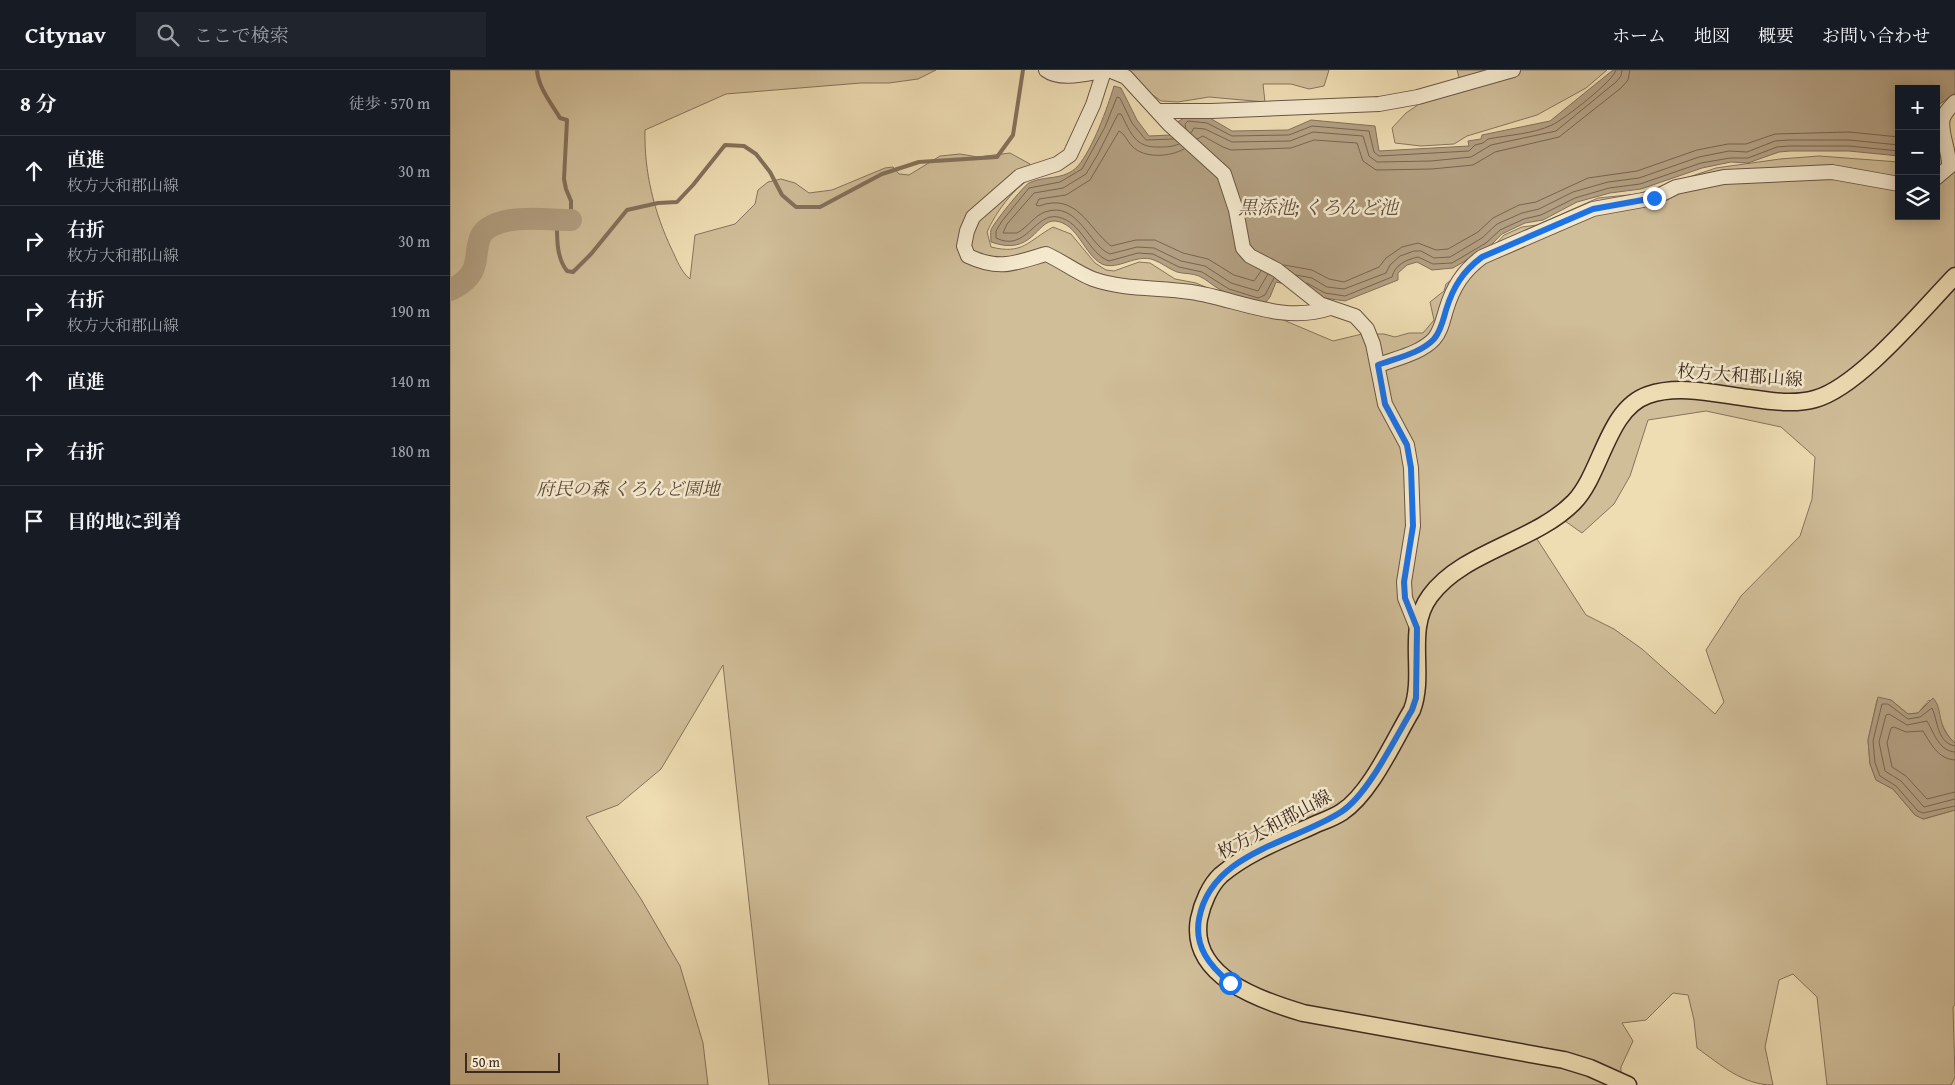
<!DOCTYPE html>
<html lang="ja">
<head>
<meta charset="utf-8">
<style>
  body { margin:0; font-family:"Gentium Book Plus","Noto Serif JP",serif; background:#20242c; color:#f1f3f6 }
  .controls { position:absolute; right:15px; top:15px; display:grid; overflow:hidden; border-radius:0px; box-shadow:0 2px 12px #0003 }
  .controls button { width:45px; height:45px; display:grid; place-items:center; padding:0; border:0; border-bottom:1px solid #363941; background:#171b24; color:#f1f3f6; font:25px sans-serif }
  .scale { position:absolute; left:15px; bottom:12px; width:95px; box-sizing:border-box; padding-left:5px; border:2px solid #3d2a21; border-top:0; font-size:14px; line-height:18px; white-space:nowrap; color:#3d2a21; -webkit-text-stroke:4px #f4e8cd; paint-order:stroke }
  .stop { position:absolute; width:15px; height:15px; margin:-11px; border:4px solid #1a73e8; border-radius:50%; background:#fff }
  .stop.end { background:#1a73e8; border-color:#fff; box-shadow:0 1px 5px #0008 }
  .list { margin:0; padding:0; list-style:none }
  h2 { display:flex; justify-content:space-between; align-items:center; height:65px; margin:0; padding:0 20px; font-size:21px }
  h2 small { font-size:16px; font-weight:400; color:#9ea1a6 }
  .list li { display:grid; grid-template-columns:32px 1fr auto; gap:15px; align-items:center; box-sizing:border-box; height:70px; padding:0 20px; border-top:1px solid #363941 }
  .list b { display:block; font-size:19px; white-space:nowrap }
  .list p { margin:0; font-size:16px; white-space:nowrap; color:#9ea1a6 }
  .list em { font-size:16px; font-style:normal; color:#9ea1a6 }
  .icon { flex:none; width:28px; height:28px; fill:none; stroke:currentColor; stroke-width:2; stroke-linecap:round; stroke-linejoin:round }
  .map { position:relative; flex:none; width:1505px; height:1015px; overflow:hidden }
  header { display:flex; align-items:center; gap:30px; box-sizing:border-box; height:70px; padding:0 25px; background:#171b24; border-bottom:1px solid #363941 }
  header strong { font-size:24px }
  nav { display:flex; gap:28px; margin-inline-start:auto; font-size:18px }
  .search { width:350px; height:45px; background:#20242c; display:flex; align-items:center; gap:12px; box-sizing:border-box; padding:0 18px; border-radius:0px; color:#9ea1a6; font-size:19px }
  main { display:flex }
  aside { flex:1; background:#171b24 }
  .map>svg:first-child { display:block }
  .green { fill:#d0be99; stroke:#86745d; fill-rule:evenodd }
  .water { fill:#b29f81; stroke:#83705b }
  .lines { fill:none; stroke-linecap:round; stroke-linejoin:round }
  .shore { stroke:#786451; stroke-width:1 }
  .stream { stroke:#83705b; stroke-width:4 }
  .river { stroke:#b29f81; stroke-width:22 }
  .minor-casing { stroke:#695645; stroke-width:16 }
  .major-casing { stroke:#3d2a21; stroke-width:19 }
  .minor { stroke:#f4e8cd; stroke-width:14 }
  .major { stroke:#eedcb2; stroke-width:16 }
  .route { stroke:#1a73e8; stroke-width:6 }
  .labels { text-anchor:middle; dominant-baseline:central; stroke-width:5; stroke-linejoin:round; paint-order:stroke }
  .street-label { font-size:18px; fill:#3d2a21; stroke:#f4e8cd }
  .park-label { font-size:18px; font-style:italic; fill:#5a4839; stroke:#f4e8cd }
  .water-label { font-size:19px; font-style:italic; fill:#604d3e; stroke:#f4e8cd }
</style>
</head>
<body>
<header>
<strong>Citynav</strong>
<div class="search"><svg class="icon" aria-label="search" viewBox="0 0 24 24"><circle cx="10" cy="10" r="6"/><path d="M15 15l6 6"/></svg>ここで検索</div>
<nav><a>ホーム</a><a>地図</a><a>概要</a><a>お問い合わせ</a></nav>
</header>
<main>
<aside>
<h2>8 分<small>徒歩 · 570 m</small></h2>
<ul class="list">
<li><svg class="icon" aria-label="ahead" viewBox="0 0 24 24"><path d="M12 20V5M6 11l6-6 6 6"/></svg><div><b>直進</b><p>枚方大和郡山線</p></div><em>30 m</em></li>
<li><svg class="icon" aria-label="right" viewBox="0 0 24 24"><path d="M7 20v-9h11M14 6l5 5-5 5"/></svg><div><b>右折</b><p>枚方大和郡山線</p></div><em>30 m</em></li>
<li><svg class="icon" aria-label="right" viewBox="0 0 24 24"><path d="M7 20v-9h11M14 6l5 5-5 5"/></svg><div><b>右折</b><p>枚方大和郡山線</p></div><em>190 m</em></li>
<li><svg class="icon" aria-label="ahead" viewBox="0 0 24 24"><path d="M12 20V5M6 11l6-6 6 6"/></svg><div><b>直進</b></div><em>140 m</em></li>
<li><svg class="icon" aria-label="right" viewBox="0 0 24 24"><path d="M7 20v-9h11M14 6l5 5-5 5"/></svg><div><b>右折</b></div><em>180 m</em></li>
<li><svg class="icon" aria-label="arrive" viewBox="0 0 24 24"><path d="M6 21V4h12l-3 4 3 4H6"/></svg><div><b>目的地に到着</b></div></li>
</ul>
</aside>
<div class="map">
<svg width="1505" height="1015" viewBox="0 0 1505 1015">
  <rect width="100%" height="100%" fill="#eedcb2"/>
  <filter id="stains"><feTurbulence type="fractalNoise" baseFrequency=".004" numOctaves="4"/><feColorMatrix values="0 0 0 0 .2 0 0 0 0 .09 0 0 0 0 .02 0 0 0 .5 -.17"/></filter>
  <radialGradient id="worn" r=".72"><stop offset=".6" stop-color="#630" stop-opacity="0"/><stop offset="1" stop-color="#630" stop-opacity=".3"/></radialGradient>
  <g class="green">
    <path d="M0 0H486L468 9 439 13H411L276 24 195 60C194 102 204 142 222 180 227 190 231 202 240 209L245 165 285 154 305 134 308 120 318 112 331 109 345 113 359 123 382 120 435 98 443 97 449 104 459 105 490 86 510 84 528 87 560 83 580 94 581 108C562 120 546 142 537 162L541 177C573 185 578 171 603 157L621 164 645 193 656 200 664 201 689 192 700 193 725 209 746 213 883 271 912 264H934L945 267 959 263H973L984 250 980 232 994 221 996 214 1043 177 1054 165 1072 157 1087 155 1148 128 1188 124 1266 98 1330 89 1369 86 1449 92V146H1486V87L1505 83V673C1491 661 1491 644 1479 630L1468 643 1458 644 1441 630H1427L1418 670 1420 694 1426 710 1443 719 1465 745 1474 749 1505 740V935L1503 937 1505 1007 1501 1015H1377L1367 927 1343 904 1329 910 1315 977 1323 1015C1293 1015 1271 995 1247 978L1244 950 1238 925 1223 923 1196 950 1172 953 1183 971 1171 997V1015H319L273 595 211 699 168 735 136 747 191 829 230 896 253 973 258 1015H0ZM1256 341 1331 357 1365 387 1362 429 1350 466 1291 526 1256 580 1274 632 1265 644 1192 579 1164 559 1136 545 1087 469 1115 451 1132 463 1164 434 1180 406 1198 350Z"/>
    <polygon points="676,0 879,0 874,16 859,19 841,14 813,14 815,32 759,27 728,32 711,31 696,20"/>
    <polygon points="1007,0 1157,0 1136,18 1087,45 1017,66 1004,74 971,76 945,73 942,58 956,43 1009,7"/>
  </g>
  <g class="water">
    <path d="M1163 0H1505V23L1486 37V19H1449V86L1399 81H1340L1329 82 1298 93 1281 92 1252 98 1191 119 1160 123 1127 132 1093 150 1075 153 1052 164 1039 177 1003 198 982 200 967 192 957 195 948 203V210L895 231 874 228 858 219 826 212 820 227 815 233C803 233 779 225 769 219 762 215 756 209 749 206 742 203 734 204 727 202 719 199 712 193 704 190 686 183 668 201 652 194 634 185 628 153 605 151 586 150 583 187 541 172 541 168 540 163 541 160 542 155 574 115 579 113 595 105 614 111 628 96 643 78 657 39 664 16L671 18 687 50 699 66 721 65 732 59 726 53 737 46 758 47 782 61 838 60 861 50 925 56 929 81 1019 76 1018 71 1031 69 1032 65 1100 51Z"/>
    <path d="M1428 627 1441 630 1458 644 1468 643 1483 628C1494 640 1485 656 1505 673V740L1473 749 1465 745 1443 719 1426 710 1420 694 1418 670Z"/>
  </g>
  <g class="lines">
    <g class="shore">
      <path d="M736 59 735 54 738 51 757 53 782 66 839 65 862 56 919 61 924 82 929 86 1019 81 1025 75 1033 73 1038 69C1058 65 1083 64 1102 55 1113 50 1165 10 1166 0"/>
      <polyline points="741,63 744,58 755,59 782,72 840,71 863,62 913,66 919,86 927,92 981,91 1021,87 1041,75 1106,61 1166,12 1171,6 1172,0"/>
      <path d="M724 69 696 70 682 53 670 28 667 27 655 57 632 99 610 112 579 118 552 151 546 161V168C576 183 585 142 608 147 632 152 638 183 659 191L688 183 703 184 729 197 752 202 779 219 808 228 815 225 824 208"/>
      <polyline points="747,69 753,66 773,77 781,80 841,78 864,70 907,73 913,91 926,100 982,99 1023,95 1045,82 1109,67 1171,18 1178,10 1180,0"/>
      <path d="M729 74C722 77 716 77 709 77 685 78 681 63 671 44H668L648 84 636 104 613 118 584 123 557 154 553 163H567C577 158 585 145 595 142 628 130 639 176 660 184L687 177 704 178 731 191 755 196 781 213 808 221 818 204"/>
      <path d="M734 79C720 87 694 89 682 76 677 71 675 64 669 61L640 110 616 125 589 129 586 135 589 136C627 122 638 158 661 176L686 170H705L733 183 758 189 784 205 804 211 811 201"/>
      <polyline points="834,195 862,200 879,209 894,212 929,197 936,188 952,177 968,173 986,180 998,179 1028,162 1043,148 1069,135 1086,132 1138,108 1187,101 1247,80 1278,74 1296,74 1325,64 1399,62 1449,67"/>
      <polyline points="846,205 862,208 877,217 894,219 936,203 940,195 950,186 964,181 971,181 984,188 1000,187 1032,168 1047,154 1072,143 1089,139 1123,122 1158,112 1189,108 1249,87 1279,81 1297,82 1325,71 1339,70 1399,70 1449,75"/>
      <path d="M857 213 875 223 895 226 942 207C945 195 955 190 968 187L983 194 1002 193 1036 173 1050 160 1074 149 1091 145 1125 128 1159 118 1190 114 1251 93 1280 88H1298L1327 77 1339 76H1399L1449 81"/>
      <path d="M1505 676C1487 673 1488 651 1482 638L1470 647 1458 649 1438 634H1432L1423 671 1425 693 1430 706 1446 716 1468 741 1473 743 1505 736"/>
      <path d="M1505 682C1489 681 1484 663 1477 651L1457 655 1439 644 1436 645 1429 672 1435 701 1451 711 1474 737 1505 729"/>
      <path d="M1505 690C1488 689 1481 674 1473 661L1456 662 1444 657 1441 658 1437 673 1442 697 1456 706 1477 729 1505 722"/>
    </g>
    <g class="stream">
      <path d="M87 0C88 17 101 33 110 48L117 50 114 109 116 119 121 131V150"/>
      <path d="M107 150C107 167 106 187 117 201L123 202 141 184 177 140 208 133 227 132 243 115 275 75 294 76 306 84 320 102 332 125 346 137H370L432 104 469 92 547 87 563 65 573 0"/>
    </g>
    <path class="river" d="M0 220C9 216 18 210 23 200 29 188 24 167 38 158 60 144 96 150 121 150"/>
    <defs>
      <g id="minor">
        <path d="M596 0C612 12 641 2 659 0"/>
        <polyline points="659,0 676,7 719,54 774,104 786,140 793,178 800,186 827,200 870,234 905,246 917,259 923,274 935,334 957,375 961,398 963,456 954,512 955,528 967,558"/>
        <path d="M654 1 643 35 620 85 607 94 570 106 523 147 517 161 514 176 518 186C550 201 565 193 596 184 612 191 627 203 643 209 674 220 709 217 741 222 788 229 832 254 880 238"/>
        <polyline points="709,41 761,41 929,34 968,27 1063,0"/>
        <path d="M1486 108 1499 97C1500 81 1489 61 1493 48 1495 43 1501 36 1505 32"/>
        <path d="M929 295C947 288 971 283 984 269 991 261 993 250 996 240 1003 217 1013 201 1032 187L1143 139 1204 128 1226 117 1274 107 1382 102 1449 114"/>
      </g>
      <path id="major" d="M1178 1015 1140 998 1114 990 853 943C809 930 739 906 749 849 752 834 760 815 771 805 797 783 833 769 864 755 873 751 883 748 892 742 921 723 944 670 962 640 976 603 955 560 980 526 1013 481 1085 472 1124 432 1152 403 1157 339 1198 325 1229 314 1267 324 1299 328 1320 331 1344 335 1365 329 1409 317 1471 241 1505 206"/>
    </defs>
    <use href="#minor" class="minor-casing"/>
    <use href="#major" class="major-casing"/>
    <use href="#minor" class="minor"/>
    <use href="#major" class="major"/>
  </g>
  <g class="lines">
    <path class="route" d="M780 913C760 896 744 877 749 849 761 782 843 773 891 742 918 725 945 668 962 640L966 628 967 558 955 528 954 512 963 456 961 398 957 375 935 334 928 295C947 288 971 283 984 269 991 261 993 250 996 240 1003 217 1013 201 1032 187L1143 139 1204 128"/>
  </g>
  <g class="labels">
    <g class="street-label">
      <text transform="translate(1290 305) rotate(4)">枚方大和郡山線</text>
      <text transform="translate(824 754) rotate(-28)">枚方大和郡山線</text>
    </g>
    <g class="park-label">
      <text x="178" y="418">府民の森 くろんど園地</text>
    </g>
    <g class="water-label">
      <text x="868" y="137">黒添池; くろんど池</text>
    </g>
  </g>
  <rect width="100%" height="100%" filter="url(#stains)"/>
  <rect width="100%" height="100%" fill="url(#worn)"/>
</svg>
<div class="controls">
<button>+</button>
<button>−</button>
<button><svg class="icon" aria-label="layers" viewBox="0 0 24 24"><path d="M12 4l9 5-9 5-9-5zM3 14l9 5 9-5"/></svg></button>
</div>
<div class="scale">50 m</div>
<div class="stop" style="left:780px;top:913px"></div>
<div class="stop end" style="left:1204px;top:128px"></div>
</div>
</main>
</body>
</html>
